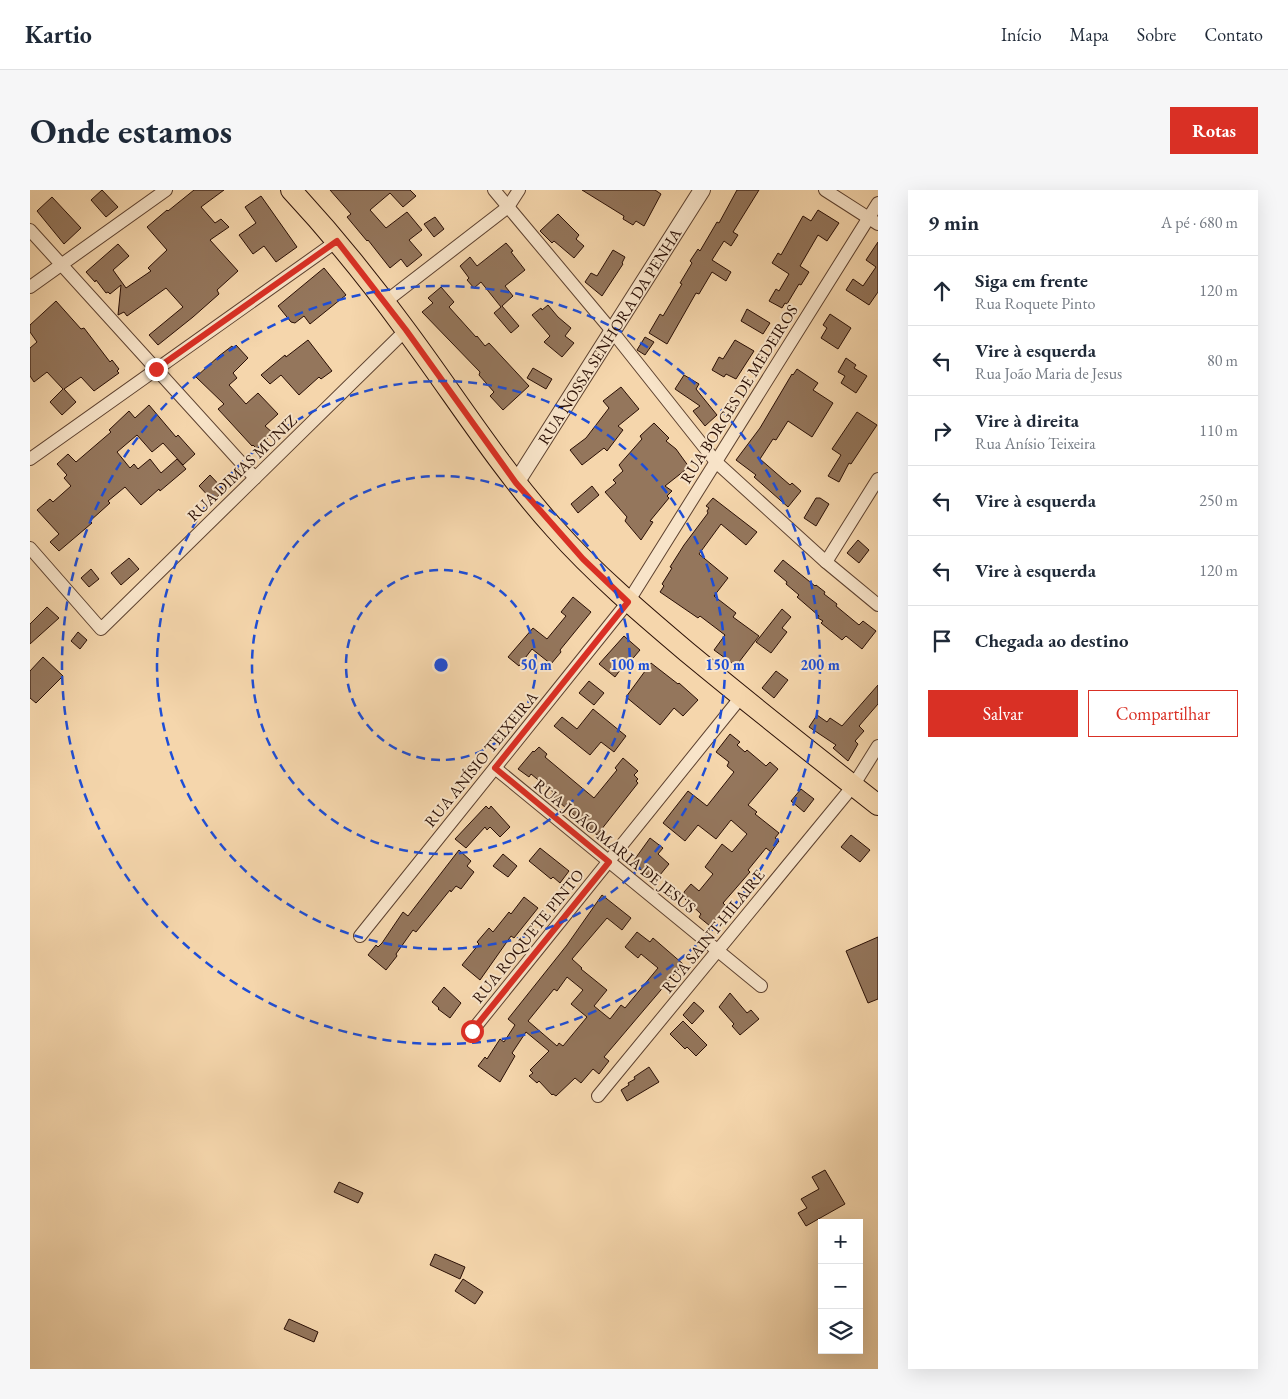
<!DOCTYPE html>
<html lang="pt">
<head>
<meta charset="utf-8">
<style>
  body { margin:0; font-family:"EB Garamond",serif; background:#f6f6f7; color:#1f2937 }
  .controls { position:absolute; right:15px; bottom:15px; display:grid; overflow:hidden; border-radius:0px; box-shadow:0 5px 20px #0002 }
  .controls button { width:45px; height:45px; display:grid; place-items:center; padding:0; border:0; border-bottom:1px solid #e0e1e3; background:#fff; color:#1f2937; font:25px sans-serif }
  .stop { position:absolute; width:15px; height:15px; margin:-11px; border:4px solid #d93025; border-radius:50%; background:#fff }
  .stop.end { background:#d93025; border-color:#fff; box-shadow:0 1px 5px #0008 }
  .list { margin:0; padding:0; list-style:none }
  h2 { display:flex; justify-content:space-between; align-items:center; height:65px; margin:0; padding:0 20px; font-size:21px }
  h2 small { font-size:16px; font-weight:400; color:#747a83 }
  .list li { display:grid; grid-template-columns:32px 1fr auto; gap:15px; align-items:center; box-sizing:border-box; height:70px; padding:0 20px; border-top:1px solid #e0e1e3 }
  .list b { display:block; font-size:19px; white-space:nowrap }
  .list p { margin:0; font-size:16px; white-space:nowrap; color:#747a83 }
  .list em { font-size:16px; font-style:normal; color:#747a83 }
  .actions { display:flex; gap:10px; padding:15px 20px }
  .actions a { flex:1; padding:11px 0; border:1px solid #d93025; border-radius:0px; text-align:center; font-size:18px; color:#d93025 }
  .actions .main { background:#d93025; color:#fff }
  .icon { flex:none; width:28px; height:28px; fill:none; stroke:currentColor; stroke-width:2; stroke-linecap:round; stroke-linejoin:round }
  .map { position:relative; flex:none; width:848px; height:1179px; overflow:hidden; border-radius:0px }
  header { display:flex; align-items:center; gap:30px; box-sizing:border-box; height:70px; padding:0 25px; background:#fff; border-bottom:1px solid #e0e1e3 }
  header strong { font-size:24px }
  nav { display:flex; gap:28px; margin-inline-start:auto; font-size:18px }
  .intro { display:flex; align-items:center; justify-content:space-between; box-sizing:border-box; height:120px; padding:0 30px }
  h1 { margin:0; font-size:35px }
  .button { padding:12px 22px; border-radius:0px; background:#d93025; color:#fff; font-size:18px; font-weight:700 }
  main { display:flex; gap:30px; padding:0 30px }
  aside { flex:1; background:#fff; border-radius:0px; box-shadow:0 5px 20px #0002 }
  .map>svg:first-child { display:block }
  .building { fill:#94765c; stroke:#2a0f05; fill-rule:evenodd }
  .lines { fill:none; stroke-linecap:round; stroke-linejoin:round }
  .minor-casing { stroke:#5d412f; stroke-width:14 }
  .tertiary-casing { stroke:#5d412f; stroke-width:18 }
  .primary-casing { stroke:#2a0f05; stroke-width:22 }
  .minor { stroke:#f8e4c9; stroke-width:12 }
  .tertiary { stroke:#f8e4c9; stroke-width:16 }
  .primary { stroke:#f5d6ac; stroke-width:20 }
  .route { stroke:#d93025; stroke-width:6 }
  .ring { fill:none; stroke:#1d4ed8; stroke-width:2.5; stroke-dasharray:9 6 }
  .labels { text-anchor:middle; dominant-baseline:central; stroke-width:4; stroke-linejoin:round; paint-order:stroke }
  .street-label { font-size:16px; fill:#2a0f05; stroke:#f8e4c9 }
  .centre { fill:#1d4ed8; stroke:#f8e4c9; stroke-width:2.5 }
  .ring-label { font-size:15px; text-anchor:middle; font-weight:bold; fill:#1d4ed8; stroke:#f8e4c9; stroke-width:4; stroke-linejoin:round; paint-order:stroke }
</style>
</head>
<body>
<header>
<strong>Kartio</strong>
<nav><a>Início</a><a>Mapa</a><a>Sobre</a><a>Contato</a></nav>
</header>
<div class="intro"><h1>Onde estamos</h1><a class="button">Rotas</a></div>
<main>
<div class="map">
<svg width="848" height="1179" viewBox="0 0 848 1179">
  <rect width="100%" height="100%" fill="#f5d6ac"/>
  <filter id="stains"><feTurbulence type="fractalNoise" baseFrequency=".004" numOctaves="4"/><feColorMatrix values="0 0 0 0 .2 0 0 0 0 .09 0 0 0 0 .02 0 0 0 .5 -.17"/></filter>
  <radialGradient id="worn" r=".72"><stop offset=".6" stop-color="#630" stop-opacity="0"/><stop offset="1" stop-color="#630" stop-opacity=".3"/></radialGradient>
  <g class="building">
    <polygon points="72,0 88,17 76,27 61,10"/>
    <polygon points="164,0 194,0 171,17 185,33 191,29 199,37 180,50 208,81 187,100 189,104 163,127 128,155 119,145 153,117 136,98 97,126 94,122 88,125 91,95 80,104 78,102 76,103 66,90 65,92 56,82 88,54 99,66 83,80 96,98 121,81 118,78 137,60 117,37 137,20 138,21"/>
    <polygon points="300,0 380,0 386,6 373,17 360,3 340,20 356,38 377,22 392,40 379,50 392,65 377,77 371,69 360,78 338,50 337,51 317,27 321,24"/>
    <polygon points="552,0 625,0 631,4 614,36 606,31 603,35 593,29 594,26"/>
    <polygon points="707,0 729,0 703,42 708,45 701,56 694,51 682,70 701,82 696,91 682,82 669,104 666,103 637,154 619,143 630,124 633,126 652,94 650,93 662,73 660,71 668,59 670,61 687,32 689,33"/>
    <polygon points="231,6 267,57 246,72 234,56 223,64 209,45 226,33 215,17"/>
    <polygon points="22,7 51,38 34,54 7,21"/>
    <polygon points="788,20 809,33 797,51 788,45 770,76 779,82 771,95 769,94 757,114 755,113 752,118 739,111 746,99 749,101 759,84 742,73 748,63 751,65 773,26 781,31"/>
    <polygon points="528,24 549,45 546,49 554,56 544,68 524,51 522,53 510,41"/>
    <polygon points="405,27 414,39 404,47 394,34"/>
    <polygon points="848,52 848,102 839,115 816,100 823,89 833,96 846,77 836,70"/>
    <polygon points="476,53 483,61 481,62 495,80 475,96 483,106 472,116 489,136 481,143 464,123 471,117 451,92 444,98 437,90 439,88 430,76 440,67 447,76"/>
    <polygon points="583,60 595,67 592,73 593,74 572,106 555,92 561,83 567,86"/>
    <polygon points="294,78 316,105 280,134 274,126 265,133 261,132 248,116"/>
    <polygon points="411,97 424,112 419,117 446,147 447,146 455,156 459,153 499,196 473,220 460,206 464,202 449,185 450,182 392,122 403,113 398,108"/>
    <polygon points="26,111 51,139 54,138 80,172 82,170 89,179 87,181 89,183 64,201 51,187 34,199 46,212 32,225 20,212 33,199 17,182 4,192 0,186 0,158 7,152 0,142 0,135"/>
    <polygon points="518,115 528,127 541,138 535,146 544,153 532,167 514,152 520,146 502,125 511,118 512,120"/>
    <polygon points="717,119 740,133 733,144 711,131"/>
    <polygon points="800,124 821,138 808,159 791,148 797,138 793,135"/>
    <polygon points="615,147 624,152 615,165 607,160"/>
    <polygon points="278,150 302,181 291,189 289,187 269,205 251,185 240,194 231,185 255,165 256,167"/>
    <polygon points="705,150 724,161 706,189 696,184 694,187 682,180 689,167 693,169"/>
    <polygon points="206,155 218,168 203,183 207,188 199,195 216,214 228,203 248,224 235,236 243,243 227,259 223,255 222,256 200,232 188,219 194,214 166,187 189,166 202,156 203,158"/>
    <polygon points="816,168 826,175 824,178 837,186 826,203 811,193 815,186 808,182"/>
    <polygon points="503,178 522,189 516,199 497,188"/>
    <polygon points="767,179 788,193 783,200 803,213 782,247 758,231 746,250 743,249 730,269 760,295 762,293 771,301 758,317 724,287 726,285 706,270 730,238 762,184 763,185"/>
    <polygon points="654,185 669,194 666,199 687,225 675,236 663,221 670,216 645,199"/>
    <polygon points="591,197 609,219 588,236 593,240 577,261 574,258 552,275 540,260 556,248 579,218 573,211"/>
    <polygon points="119,215 146,247 148,245 165,264 153,275 133,253 122,262 107,245 87,262 100,278 104,274 108,279 120,269 131,283 147,269 156,279 130,301 129,299 111,315 95,297 78,311 80,313 60,331 62,333 29,361 20,352 29,344 7,320 20,309 23,312 41,296 34,288 37,285 27,274 38,264 46,272 81,242 79,240 99,221 105,228"/>
    <polygon points="827,222 847,235 821,274 819,273 809,292 798,286 811,265 802,259"/>
    <polygon points="624,233 639,248 636,251 646,259 659,277 635,296 642,301 637,306 639,308 620,331 623,332 611,350 595,331 597,327 575,302 586,293 583,290 593,281 589,275 612,249 610,246"/>
    <polygon points="180,285 194,300 183,311 169,296"/>
    <polygon points="562,296 569,305 548,323 541,314"/>
    <polygon points="683,308 727,342 716,355 691,334 669,364 698,388 684,406 706,423 703,427 729,446 706,476 684,460 695,445 670,426 668,428 630,402 634,396 632,394 642,378 640,377 654,355 678,323 677,321 679,318 676,316"/>
    <polygon points="786,308 790,308 799,314 786,336 774,328"/>
    <polygon points="828,350 839,360 829,373 817,363"/>
    <polygon points="99,368 109,379 91,395 81,383"/>
    <polygon points="753,370 785,396 786,395 795,402 794,404 807,414 806,416 829,435 833,431 846,441 832,459 816,446 812,450 791,433 793,431 788,428 789,426 767,407 769,405 756,394 757,392 744,381"/>
    <polygon points="61,379 69,389 59,397 51,388"/>
    <polygon points="543,407 561,422 530,460 531,462 521,474 502,459 489,476 478,467 503,438 517,449 536,426 531,422"/>
    <polygon points="17,417 29,428 0,454 0,434"/>
    <polygon points="752,419 761,427 752,438 757,442 741,463 726,452"/>
    <polygon points="48,442 57,450 50,459 41,451"/>
    <polygon points="594,446 610,460 598,474 596,472 585,487 569,474"/>
    <polygon points="13,467 33,486 6,513 0,508 0,481"/>
    <polygon points="621,473 648,494 649,493 668,510 653,526 644,518 630,535 596,507"/>
    <polygon points="746,481 758,490 744,508 732,498"/>
    <polygon points="559,491 574,503 564,515 549,503"/>
    <polygon points="848,495 848,514 829,536 834,541 825,551 828,554 818,571 803,558 806,555 779,537 787,525 797,532 800,528 812,536"/>
    <polygon points="563,519 596,546 584,562 571,552 560,565 524,536 532,527 547,539"/>
    <polygon points="700,544 710,552 707,555 715,562 717,560 736,576 740,572 748,579 718,615 727,622 725,624 749,643 745,648 749,651 741,662 736,658 718,680 720,682 693,713 696,716 680,736 669,727 671,724 655,709 654,702 661,694 669,701 683,684 675,677 692,654 702,662 717,644 701,630 686,649 668,635 655,651 633,633 658,601 677,616 704,582 697,576 699,572 686,562"/>
    <polygon points="509,557 517,564 515,567 564,608 582,586 587,580 585,578 593,568 608,581 604,585 608,589 606,591 608,593 567,645 521,605 523,602 501,584 499,587 488,579 503,561 504,562"/>
    <polygon points="771,599 784,609 774,622 761,611"/>
    <polygon points="456,616 459,619 461,616 480,637 470,647 460,637 457,640 455,637 436,658 425,649"/>
    <polygon points="821,645 840,660 830,672 811,657"/>
    <polygon points="620,648 633,658 628,664 639,674 625,691 602,673"/>
    <polygon points="510,658 539,681 530,693 523,687 521,689 499,671"/>
    <polygon points="429,660 441,671 437,676 444,682 431,699 426,696 421,702 420,700 386,742 383,740 366,764 367,766 356,780 338,765 346,755 348,757 352,753 373,722 378,726"/>
    <polygon points="473,664 487,676 478,687 463,676"/>
    <path d="M572 705 601 728 592 740 577 728 542 769 552 778 551 779 577 800 564 816 580 829 591 815 595 818 628 778 611 764 608 768 595 757 607 742 620 752 623 748 653 774 574 867 579 871 569 884 563 879 551 893 545 888 526 906 523 904 522 905 509 891 507 893 499 886 503 883 500 880 519 861 496 842 482 863 485 866 470 892 448 876 455 867 457 869 470 849 474 852 485 835 478 829 537 755ZM537 787 553 800 541 814 557 827 533 856 529 853 527 856 498 831 524 799 527 801Z"/>
    <polygon points="494,707 508,718 484,748 481,746 450,790 432,775 449,754 447,752 459,738 463,742 479,722 481,724"/>
    <polygon points="848,747 848,809 838,813 816,761"/>
    <polygon points="414,797 431,813 420,828 408,819 409,818 402,812"/>
    <polygon points="700,803 717,823 721,820 729,829 710,845 702,836 704,834 689,817"/>
    <polygon points="664,812 674,821 662,834 653,825"/>
    <polygon points="653,831 677,855 666,866 657,857 655,859 640,844"/>
    <polygon points="619,877 629,892 597,911 591,900 599,895 598,893 605,889 604,887"/>
    <polygon points="795,980 815,1014 776,1036 768,1023 777,1018 771,1009 789,999 782,987"/>
    <polygon points="309,992 333,1003 328,1013 304,1002"/>
    <polygon points="405,1064 435,1077 430,1089 400,1075"/>
    <polygon points="433,1089 453,1102 445,1114 425,1101"/>
    <polygon points="259,1129 288,1142 284,1152 254,1139"/>
  </g>
  <g class="lines">
    <defs>
      <g id="minor">
        <polyline points="464,0 582,141 686,272 796,372 848,415"/>
        <polyline points="795,0 848,34"/>
        <polyline points="0,40 225,288"/>
        <polyline points="0,97 136,0"/>
        <polyline points="355,112 478,17 489,0"/>
        <polyline points="0,269 307,51"/>
        <polyline points="0,358 71,439 376,140"/>
        <polyline points="796,372 848,289"/>
        <polyline points="465,578 731,796"/>
        <polyline points="330,746 598,412 848,13"/>
        <polyline points="442,841 711,507"/>
        <polyline points="568,906 823,596 848,556"/>
      </g>
      <g id="tertiary">
        <path id="s1" d="M486 293 672 0"/>
      </g>
      <path id="primary" d="M261 0C302 44 340 91 375 139 425 206 469 277 525 339 565 384 611 423 657 462 720 514 784 565 848 615"/>
    </defs>
    <use href="#minor" class="minor-casing"/>
    <use href="#tertiary" class="tertiary-casing"/>
    <use href="#primary" class="primary-casing"/>
    <use href="#minor" class="minor"/>
    <use href="#tertiary" class="tertiary"/>
    <use href="#primary" class="primary"/>
  </g>
  <g class="lines">
    <polyline class="route" points="126,179 307,51 376,140 486,293 553,369 598,412 465,578 579,672 442,841"/>
  </g>
  <g class="ring">
    <circle cx="411" cy="475" r="95"/>
    <circle cx="411" cy="475" r="189"/>
    <circle cx="411" cy="475" r="284"/>
    <circle cx="411" cy="475" r="379"/>
  </g>
  <g class="labels">
    <g class="street-label">
      <text stroke="none"><textPath href="#s1" startOffset="174">RUA NOSSA SENHORA DA PENHA</textPath></text>
      <text transform="translate(709 204) rotate(-58)">RUA BORGES DE MEDEIROS</text>
      <text transform="translate(212 278) rotate(-44)">RUA DIMAS MUNIZ</text>
      <text transform="translate(451 569) rotate(-51)">RUA ANÍSIO TEIXEIRA</text>
      <text transform="translate(585 656) rotate(39)">RUA JOÃO MARIA DE JESUS</text>
      <text transform="translate(683 741) rotate(-51)">RUA SAINT-HILAIRE</text>
      <text transform="translate(498 746) rotate(-51)">RUA ROQUETE PINTO</text>
    </g>
  </g>
  <circle cx="411" cy="475" r="8" class="centre"/>
  <g class="ring-label">
    <text x="506" y="480">50 m</text>
    <text x="600" y="480">100 m</text>
    <text x="695" y="480">150 m</text>
    <text x="790" y="480">200 m</text>
  </g>
  <rect width="100%" height="100%" filter="url(#stains)"/>
  <rect width="100%" height="100%" fill="url(#worn)"/>
</svg>
<div class="controls">
<button>+</button>
<button>−</button>
<button><svg class="icon" aria-label="layers" viewBox="0 0 24 24"><path d="M12 4l9 5-9 5-9-5zM3 14l9 5 9-5"/></svg></button>
</div>
<div class="stop" style="left:442px;top:841px"></div>
<div class="stop end" style="left:126px;top:179px"></div>
</div>
<aside>
<h2>9 min<small>A pé · 680 m</small></h2>
<ul class="list">
<li><svg class="icon" aria-label="ahead" viewBox="0 0 24 24"><path d="M12 20V5M6 11l6-6 6 6"/></svg><div><b>Siga em frente</b><p>Rua Roquete Pinto</p></div><em>120 m</em></li>
<li><svg class="icon" aria-label="left" viewBox="0 0 24 24"><path d="M17 20v-9H6M10 6l-5 5 5 5"/></svg><div><b>Vire à esquerda</b><p>Rua João Maria de Jesus</p></div><em>80 m</em></li>
<li><svg class="icon" aria-label="right" viewBox="0 0 24 24"><path d="M7 20v-9h11M14 6l5 5-5 5"/></svg><div><b>Vire à direita</b><p>Rua Anísio Teixeira</p></div><em>110 m</em></li>
<li><svg class="icon" aria-label="left" viewBox="0 0 24 24"><path d="M17 20v-9H6M10 6l-5 5 5 5"/></svg><div><b>Vire à esquerda</b></div><em>250 m</em></li>
<li><svg class="icon" aria-label="left" viewBox="0 0 24 24"><path d="M17 20v-9H6M10 6l-5 5 5 5"/></svg><div><b>Vire à esquerda</b></div><em>120 m</em></li>
<li><svg class="icon" aria-label="arrive" viewBox="0 0 24 24"><path d="M6 21V4h12l-3 4 3 4H6"/></svg><div><b>Chegada ao destino</b></div></li>
</ul>
<div class="actions"><a class="main">Salvar</a><a>Compartilhar</a></div>
</aside>
</main>
</body>
</html>
